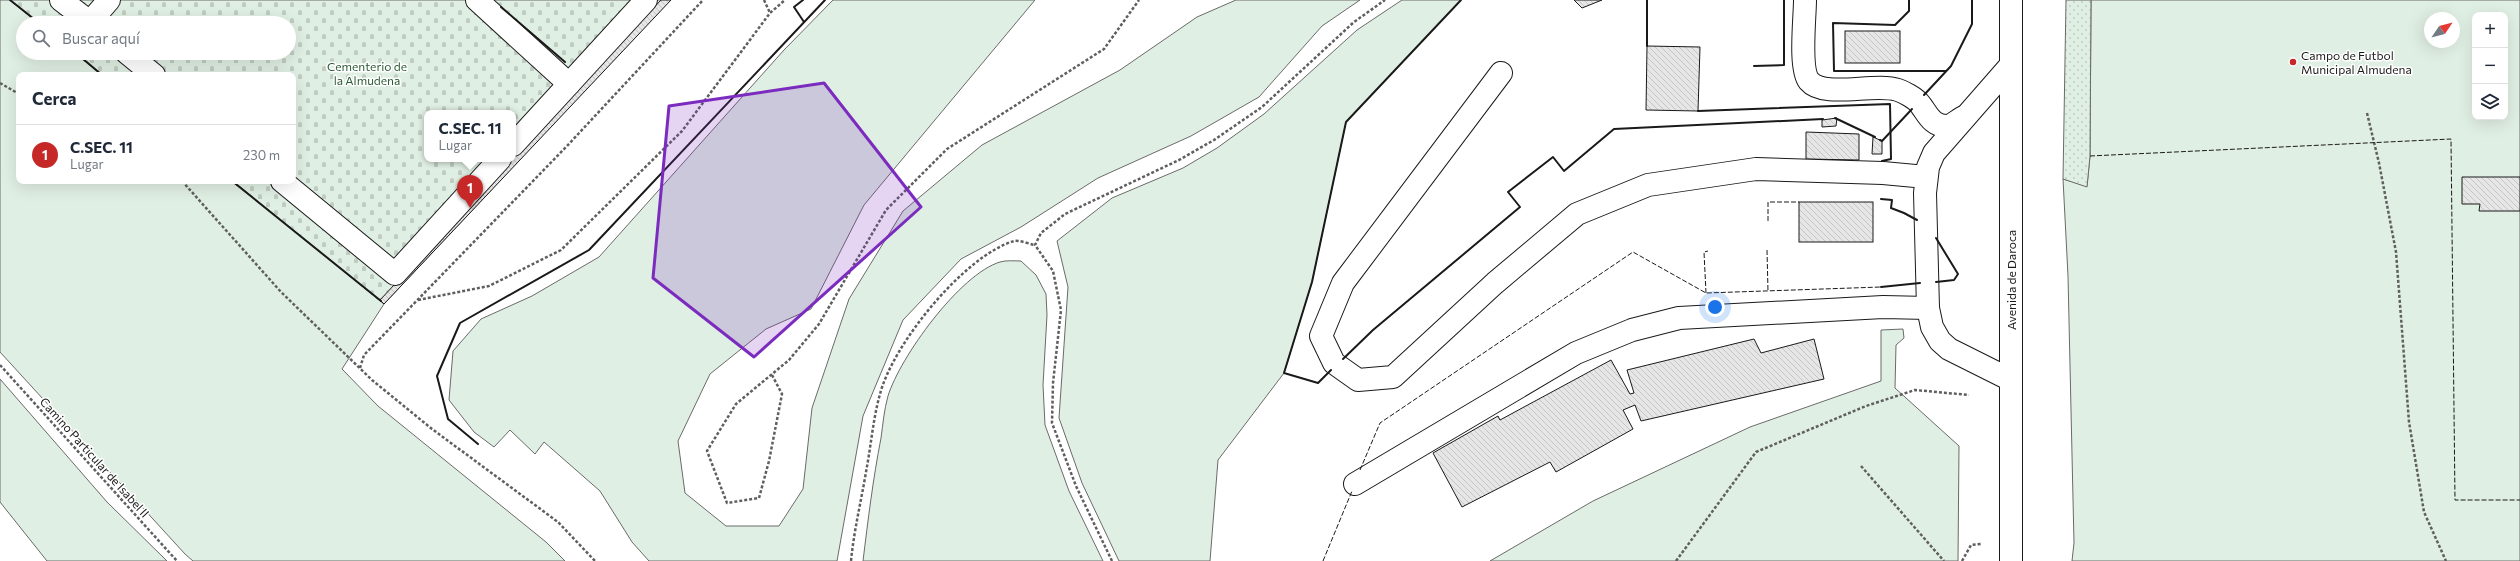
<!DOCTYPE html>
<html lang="es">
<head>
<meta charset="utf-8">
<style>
  body { margin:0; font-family:Commissioner,sans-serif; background:#f6f6f7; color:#1f2937 }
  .controls { position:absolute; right:12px; top:12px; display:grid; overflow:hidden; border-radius:8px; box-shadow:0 4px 16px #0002 }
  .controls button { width:36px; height:36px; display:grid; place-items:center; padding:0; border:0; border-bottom:1px solid #e0e1e3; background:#fff; color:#1f2937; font:20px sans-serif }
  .compass { position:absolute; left:2424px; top:12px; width:36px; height:36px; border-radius:50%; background:#fff; box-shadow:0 4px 16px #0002; rotate:55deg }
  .you { position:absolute; left:1715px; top:307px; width:14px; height:14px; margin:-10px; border:3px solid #fff; border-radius:50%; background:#1a73e8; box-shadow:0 0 0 6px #1a73e833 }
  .badge { display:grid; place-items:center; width:26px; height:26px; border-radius:50%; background:#c62828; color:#fff; font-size:13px; font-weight:700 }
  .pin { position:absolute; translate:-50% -33px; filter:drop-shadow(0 1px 2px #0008) }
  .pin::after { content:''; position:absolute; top:21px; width:14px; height:12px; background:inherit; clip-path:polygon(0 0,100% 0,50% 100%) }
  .popup { position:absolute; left:424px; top:110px; width:92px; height:52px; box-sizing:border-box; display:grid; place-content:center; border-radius:8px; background:#fff; filter:drop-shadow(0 1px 3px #0005); font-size:13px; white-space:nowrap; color:#747a83 }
  .popup b { font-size:15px; color:#1f2937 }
  .popup::after { content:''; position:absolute; left:50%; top:100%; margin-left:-8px; border:8px solid transparent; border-top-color:#fff }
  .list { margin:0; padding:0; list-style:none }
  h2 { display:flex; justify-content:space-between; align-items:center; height:52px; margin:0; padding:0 16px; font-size:17px }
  h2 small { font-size:13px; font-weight:400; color:#747a83 }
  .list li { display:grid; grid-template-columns:26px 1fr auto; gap:12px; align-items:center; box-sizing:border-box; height:60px; padding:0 16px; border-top:1px solid #e0e1e3 }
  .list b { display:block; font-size:15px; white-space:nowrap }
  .list p { margin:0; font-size:13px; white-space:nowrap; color:#747a83 }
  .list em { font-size:13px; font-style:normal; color:#747a83 }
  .icon { flex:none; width:22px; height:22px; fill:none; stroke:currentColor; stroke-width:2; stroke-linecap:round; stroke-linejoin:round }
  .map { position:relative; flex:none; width:2520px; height:561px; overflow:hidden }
  .search { position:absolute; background:#fff; box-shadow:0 4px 16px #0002; left:16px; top:16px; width:280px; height:44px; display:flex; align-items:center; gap:10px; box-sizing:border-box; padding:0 14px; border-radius:22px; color:#747a83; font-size:15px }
  .panel { position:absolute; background:#fff; box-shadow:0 4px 16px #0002; left:16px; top:72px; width:280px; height:112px; border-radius:8px }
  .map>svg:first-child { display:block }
  .green { fill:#e0efe3; stroke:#6a6a6a; fill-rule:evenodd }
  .cemetery { fill:url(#cemetery-stones); stroke:#6a6a6a; fill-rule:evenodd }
  .garden { fill:url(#garden-dots); stroke:#6a6a6a }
  .building { fill:url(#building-back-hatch); stroke:#1a1a1a }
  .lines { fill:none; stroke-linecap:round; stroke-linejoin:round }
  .minor-casing { stroke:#1a1a1a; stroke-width:24 }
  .path { stroke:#5f5f5f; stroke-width:2.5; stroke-dasharray:3 2; stroke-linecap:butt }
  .minor { stroke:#fff; stroke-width:22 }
  .fence { stroke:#1a1a1a; stroke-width:1; stroke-dasharray:5 2; stroke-linecap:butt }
  .wall { stroke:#1a1a1a; stroke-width:2 }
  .marked { fill:#7b2cbf; fill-opacity:0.2; stroke:#7b2cbf; stroke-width:3; stroke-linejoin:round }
  .poi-dot { fill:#c62828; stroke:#fff; stroke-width:1.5 }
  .labels { text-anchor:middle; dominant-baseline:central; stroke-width:3; stroke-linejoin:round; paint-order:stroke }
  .poi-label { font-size:12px; fill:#1a1a1a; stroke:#fff; text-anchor:start }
  .park-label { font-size:12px; fill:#2b5a34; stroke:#fff }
  .street-label { font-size:12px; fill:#1a1a1a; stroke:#fff }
</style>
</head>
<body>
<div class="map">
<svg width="2520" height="561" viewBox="0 0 2520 561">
  <defs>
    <pattern id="cemetery-stones" width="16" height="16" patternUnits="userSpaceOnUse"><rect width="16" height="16" fill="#e0efe3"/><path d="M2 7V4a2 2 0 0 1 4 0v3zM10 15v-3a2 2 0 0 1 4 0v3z" fill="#c0ccc2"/></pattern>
    <pattern id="garden-dots" width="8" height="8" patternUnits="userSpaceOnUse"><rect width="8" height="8" fill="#e0efe3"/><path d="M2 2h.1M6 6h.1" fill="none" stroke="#c0ccc2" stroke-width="1.8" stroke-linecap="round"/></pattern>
    <pattern id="building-back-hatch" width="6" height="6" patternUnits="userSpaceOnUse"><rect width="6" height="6" fill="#e6e6e6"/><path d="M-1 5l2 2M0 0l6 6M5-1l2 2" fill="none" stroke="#c5c5c5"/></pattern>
  </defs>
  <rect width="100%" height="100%" fill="#fff"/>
  <g class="green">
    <polygon points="0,0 10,0 38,23 23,23 23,53 75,53 102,75 19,75 19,181 233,181 384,304 342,369 378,406 546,542 565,561 193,561 185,554 0,352"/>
    <polygon points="833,0 1035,0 864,205 811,309 766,329 710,374 678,441 685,493 726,526 779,526 803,489 812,408 849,299 903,211 982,145 1120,70 1197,17 1236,0 1360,0 1322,26 1259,97 1191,136 1098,178 1021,227 961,259 903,320 863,416 837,561 649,561 632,542 600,491 544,442 535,454 510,430 494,447 474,432 449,400 453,351 481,319 532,296 599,257 784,50"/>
    <polygon points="1402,0 1461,0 1346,122 1312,282 1284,373 1218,460 1210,561 1119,561 1082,483 1059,418 1068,287 1057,241 1112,198 1183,168 1217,148 1264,114 1357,30"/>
    <path d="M2091 0H2520V561H2072L2074 543 2068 276 2063 179 2087 186 2090 156ZM2475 15H2505V117H2475ZM2430 18H2454V42H2430Z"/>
    <path d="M1021 261 1036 275 1046 294 1047 315 1043 385 1045 425 1069 491 1103 561H863C868 520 873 479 881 438 883 424 884 410 888 396 900 357 960 274 1000 262 1006 260 1015 261 1021 261Z"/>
    <polygon points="1903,329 1904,338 1896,345 1895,388 1959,446 1958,561 1490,561 1593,501 1750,427 1881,381 1881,330"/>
    <polygon points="0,379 107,502 167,561 47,561 0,502"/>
  </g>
  <path class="cemetery" d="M10 0H670L384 304 233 181H293V75H102L75 53H289V23H38ZM427 113H513V159H427Z"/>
  <polygon class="garden" points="2066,0 2091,0 2090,156 2087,187 2063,179"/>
  <g class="building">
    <polygon points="661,0 671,0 384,304 380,300"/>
    <polygon points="1574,0 1602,0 1582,8"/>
    <rect x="1845" y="31" width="55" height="32"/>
    <polygon points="1647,46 1700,47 1698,111 1646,110"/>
    <polygon points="1837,118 1836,126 1822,127 1822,120"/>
    <polygon points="1806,132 1859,134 1859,160 1806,159"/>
    <polygon points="1873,137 1882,141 1882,154 1872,154"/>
    <polygon points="2462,177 2520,177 2520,211 2479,211 2480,204 2462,204"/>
    <rect x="1799" y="202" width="74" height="40"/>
    <polygon points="1754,339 1761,353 1814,339 1824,379 1641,421 1635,405 1623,410 1633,429 1556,472 1550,462 1462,507 1433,453 1498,416 1500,420 1611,360 1630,394 1634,393 1627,370"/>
  </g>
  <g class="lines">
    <defs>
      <g id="minor">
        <polyline points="61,0 91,23"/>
        <polyline points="477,0 569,84"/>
        <path d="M1805 0C1805 18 1799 68 1809 81 1824 99 1875 82 1898 90 1904 92 1915 98 1919 103 1927 112 1931 127 1948 126 1953 125 1959 119 1964 117"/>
        <polyline points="90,22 109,0"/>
        <polyline points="127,53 154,75"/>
        <polyline points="2010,66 1934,153 1928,167 1925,193 1928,308 1932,327 1940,341 1949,349 2011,380"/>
        <polyline points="1501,73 1343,283 1321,336 1334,363 1358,380 1393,377 1495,283 1577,214 1648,185 1756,169 1883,173 1926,177"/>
        <polyline points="513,145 646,0"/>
        <polyline points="282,181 395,274 500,159"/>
        <polyline points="1355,484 1576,353 1632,330 1679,318 1883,307 1928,308"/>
        <polyline points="2011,561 2011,0"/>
      </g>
    </defs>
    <use href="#minor" class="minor-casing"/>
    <g class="path">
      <polyline points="764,0 770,13"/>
      <polyline points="0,83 19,94"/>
      <polyline points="2367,113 2379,163 2396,252 2409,422 2424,512 2446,561"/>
      <polyline points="182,181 281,292 372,380 432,429 558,522 595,561"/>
      <polyline points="418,300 489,286 561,250 682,131 770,13 785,0"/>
      <polyline points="0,365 177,561"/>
      <polyline points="360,368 364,355 567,146 703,0"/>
      <polyline points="772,375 782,394 769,461 759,498 727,503 707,451 736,404 789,360 819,324 886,210 947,149 1104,49 1139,0"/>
      <polyline points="1861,466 1944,561"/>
      <path d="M851 561C854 530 861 502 866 472 871 446 873 419 880 394 893 344 964 256 1014 241 1020 240 1029 244 1035 245"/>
      <polyline points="1112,561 1076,486 1052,423 1053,383 1061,310 1053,271 1035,245 1041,233 1065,214 1179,160 1214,140 1262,107 1354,22 1385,0"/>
      <polyline points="1676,561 1756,452 1866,406 1915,390 1969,395"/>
      <polyline points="1962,561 1971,545 1981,544"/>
    </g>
    <use href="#minor" class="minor"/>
    <g class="fence">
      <polyline points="2090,156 2451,139 2455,500 2520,500"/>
      <polyline points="1768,221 1768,202 1799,202"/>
      <polyline points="1767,250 1768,291"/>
      <polyline points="1706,293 1704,252 1708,251"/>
      <polyline points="1360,470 1380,423 1633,252 1706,293 1881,287"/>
      <polyline points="1323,561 1352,491"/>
    </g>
    <g class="wall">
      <polyline points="10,0 39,23"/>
      <polyline points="803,0 794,7 804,22"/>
      <polyline points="1647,0 1647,46"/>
      <polyline points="1909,0 1909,11 1895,25 1833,23 1834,71 1946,71"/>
      <polyline points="501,7 565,62"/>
      <polyline points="76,53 102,75"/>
      <polyline points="1754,66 1784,65 1784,0"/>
      <polyline points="1924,95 1951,66 1972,24 1972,0"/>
      <polyline points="1698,111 1890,104 1891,159 1882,161"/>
      <polyline points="1835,118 1875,137"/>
      <polyline points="1880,140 1882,141 1912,109"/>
      <polyline points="232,181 381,301"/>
      <polyline points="1881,199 1892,200 1891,208 1904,213 1917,220"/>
      <polyline points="1936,238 1958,274 1954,280 1936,282"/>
      <polyline points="1881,287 1920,283"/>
      <polyline points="1343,359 1373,330 1520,207 1508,192 1553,157 1564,171 1614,129 1823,119"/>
      <polyline points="1331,370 1318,383 1284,373 1312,282 1346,122 1461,0"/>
      <polyline points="478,444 448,419 437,376 460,323 589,250 825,0"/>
    </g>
  </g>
  <path class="marked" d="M824 83 921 207 754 357 653 278 669 106Z"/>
  <circle class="poi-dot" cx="2293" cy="62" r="4"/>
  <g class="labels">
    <g class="poi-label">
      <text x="2301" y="55">Campo de Futbol<tspan x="2301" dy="14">Municipal Almudena</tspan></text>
    </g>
    <g class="park-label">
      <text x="367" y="66">Cementerio de<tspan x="367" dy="14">la Almudena</tspan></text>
    </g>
    <g class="street-label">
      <text transform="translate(2011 280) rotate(-90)">Avenida de Daroca</text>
      <text transform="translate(95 457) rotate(48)">Camino Particular de Isabel II</text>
    </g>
  </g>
</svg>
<div class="controls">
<button>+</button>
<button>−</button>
<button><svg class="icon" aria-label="layers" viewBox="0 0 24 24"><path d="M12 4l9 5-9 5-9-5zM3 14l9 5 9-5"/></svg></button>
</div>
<svg class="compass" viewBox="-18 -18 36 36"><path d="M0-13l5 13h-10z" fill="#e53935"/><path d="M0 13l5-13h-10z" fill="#747a83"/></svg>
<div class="you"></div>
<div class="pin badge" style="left:470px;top:208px">1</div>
<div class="popup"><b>C.SEC. 11</b>Lugar</div>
<div class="search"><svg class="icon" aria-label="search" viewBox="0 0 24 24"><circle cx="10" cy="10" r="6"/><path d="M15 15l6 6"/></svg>Buscar aquí</div>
<section class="panel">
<h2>Cerca<small></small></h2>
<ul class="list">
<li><span class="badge">1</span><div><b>C.SEC. 11</b><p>Lugar</p></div><em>230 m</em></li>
</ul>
</section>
</div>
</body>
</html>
